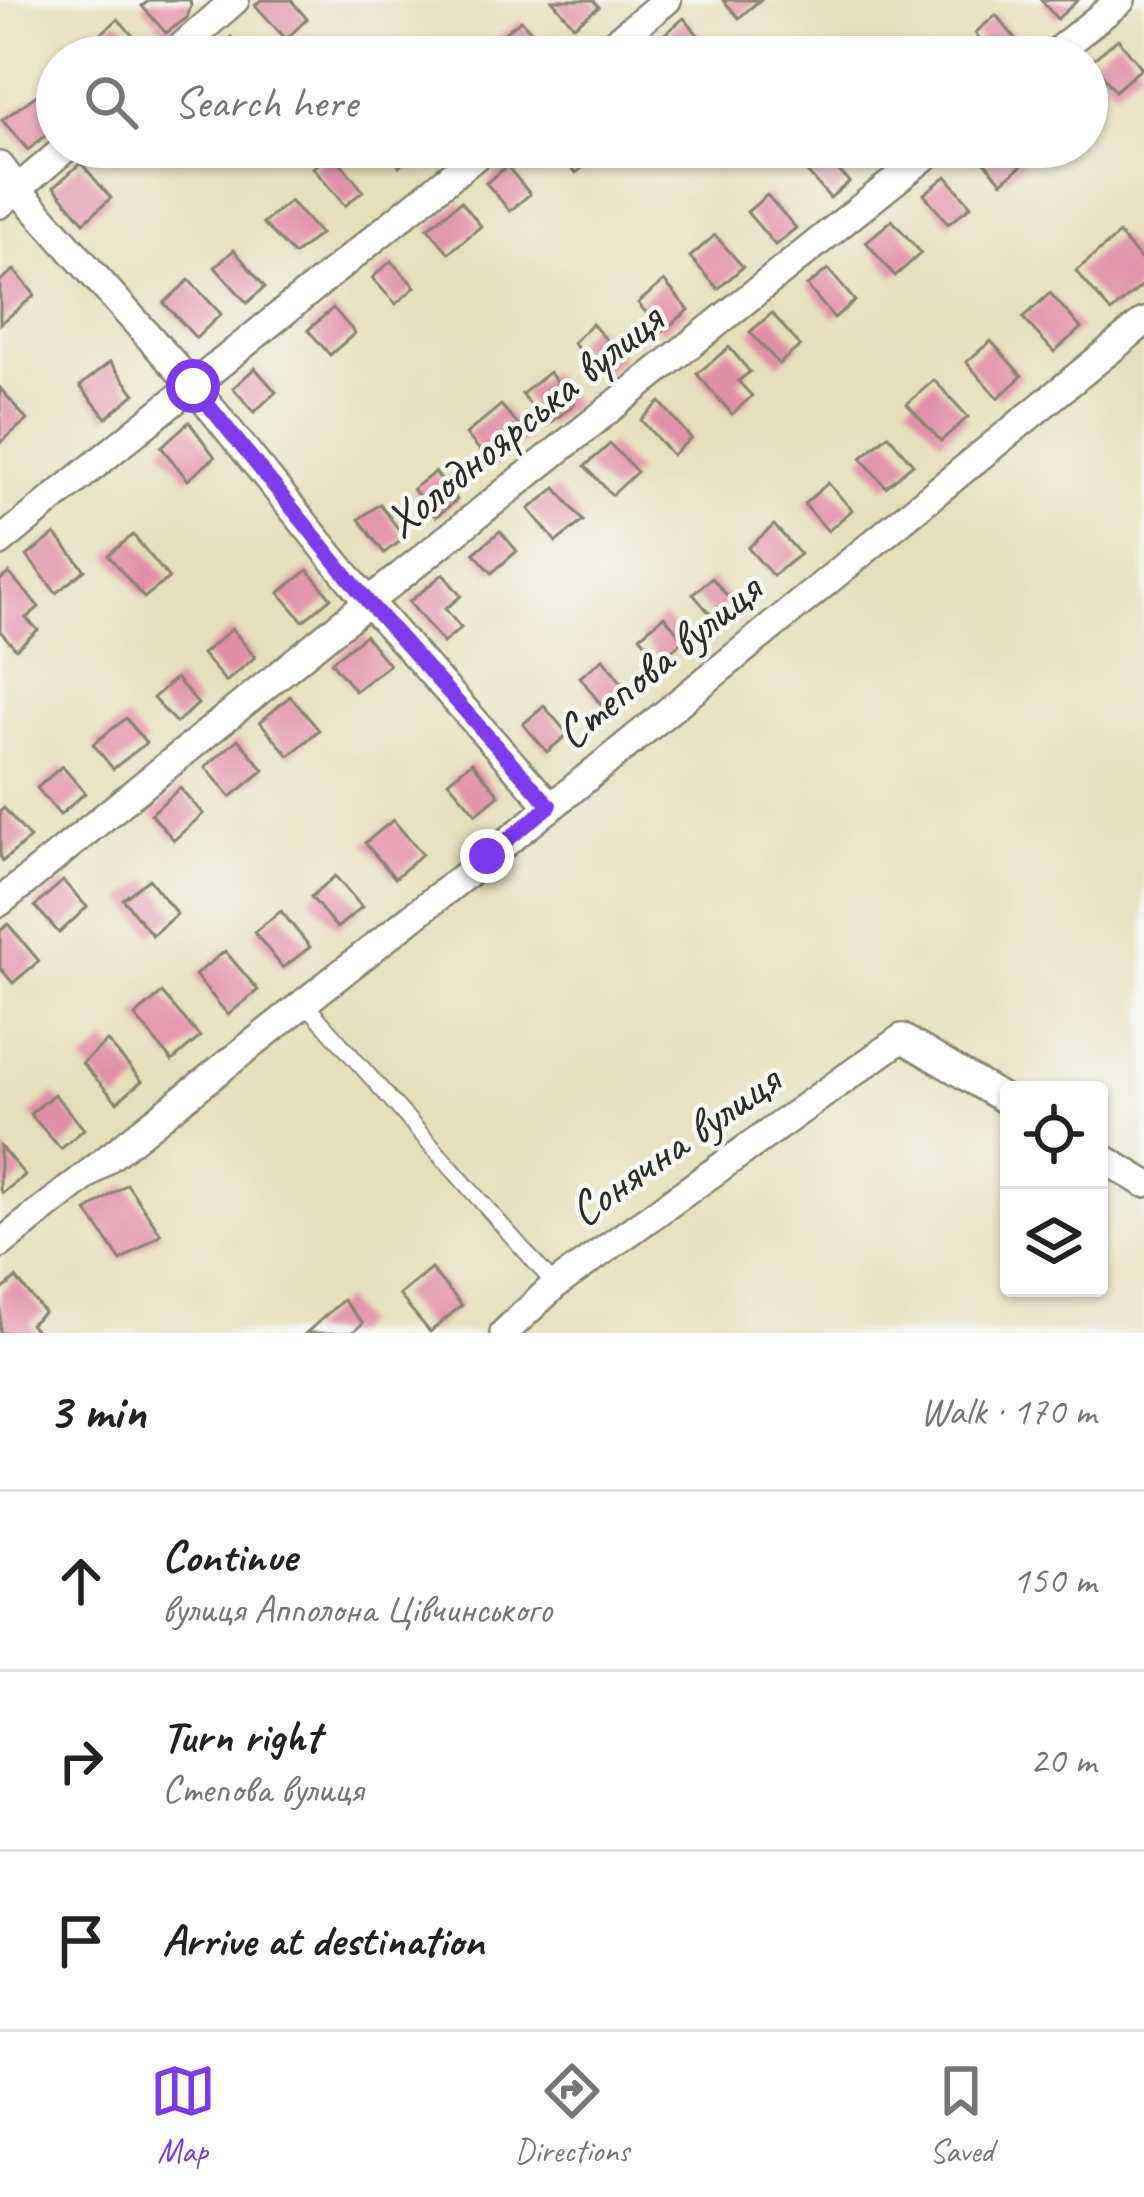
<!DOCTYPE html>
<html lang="en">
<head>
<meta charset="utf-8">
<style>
  body { margin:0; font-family:Caveat,sans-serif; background:#f2f2f2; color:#222 }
  .controls { position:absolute; right:36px; bottom:36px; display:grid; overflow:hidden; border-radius:12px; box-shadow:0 3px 9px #0004 }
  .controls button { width:108px; height:108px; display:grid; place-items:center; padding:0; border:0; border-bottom:3px solid #e0e0e0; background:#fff; color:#222; font:60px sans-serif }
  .stop { position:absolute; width:36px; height:36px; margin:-27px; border:9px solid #7c3aed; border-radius:50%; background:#fff }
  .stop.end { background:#7c3aed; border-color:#fff; box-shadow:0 3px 12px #0008 }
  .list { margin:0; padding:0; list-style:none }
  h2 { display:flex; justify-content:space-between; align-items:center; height:156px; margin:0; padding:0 48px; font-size:51px }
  h2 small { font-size:39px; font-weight:400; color:#767676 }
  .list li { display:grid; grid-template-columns:78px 1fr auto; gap:36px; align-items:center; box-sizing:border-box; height:180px; padding:0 48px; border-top:3px solid #e0e0e0 }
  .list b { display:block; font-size:45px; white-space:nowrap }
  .list p { margin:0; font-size:39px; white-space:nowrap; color:#767676 }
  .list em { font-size:39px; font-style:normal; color:#767676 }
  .icon { flex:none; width:66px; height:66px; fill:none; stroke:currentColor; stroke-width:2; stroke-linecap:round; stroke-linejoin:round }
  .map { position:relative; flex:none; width:1144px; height:1333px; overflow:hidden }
  .search { position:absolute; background:#fff; box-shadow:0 3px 9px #0004; left:36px; right:36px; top:36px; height:132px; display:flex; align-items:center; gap:30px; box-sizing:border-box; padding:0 42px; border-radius:66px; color:#767676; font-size:45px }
  .sheet { height:696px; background:#fff }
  nav { display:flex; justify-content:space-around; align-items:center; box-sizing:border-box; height:168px; border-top:3px solid #e0e0e0; background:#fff; font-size:33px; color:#767676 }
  nav a { display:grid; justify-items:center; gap:6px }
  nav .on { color:#7c3aed }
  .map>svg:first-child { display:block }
  .building { fill:#e18ea8 }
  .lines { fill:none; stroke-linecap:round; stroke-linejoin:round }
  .lane-casing { stroke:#888573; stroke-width:18 }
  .street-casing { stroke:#888573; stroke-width:32 }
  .lane { stroke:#fff; stroke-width:14 }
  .street { stroke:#fff; stroke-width:27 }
  .route { stroke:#7c3aed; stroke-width:15 }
  .labels { text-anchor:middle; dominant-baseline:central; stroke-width:9; stroke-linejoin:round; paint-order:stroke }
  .street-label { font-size:48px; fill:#2b2b2b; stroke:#f6f6f2 }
</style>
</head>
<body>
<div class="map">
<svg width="1144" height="1333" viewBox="0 0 1144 1333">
  <rect width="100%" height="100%" fill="#f6f6f2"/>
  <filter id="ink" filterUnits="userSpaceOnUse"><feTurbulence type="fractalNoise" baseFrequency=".00833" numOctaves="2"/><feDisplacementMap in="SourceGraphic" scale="24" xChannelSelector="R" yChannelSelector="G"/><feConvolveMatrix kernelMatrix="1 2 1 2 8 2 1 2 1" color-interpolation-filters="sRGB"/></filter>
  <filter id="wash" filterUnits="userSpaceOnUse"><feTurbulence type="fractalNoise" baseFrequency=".004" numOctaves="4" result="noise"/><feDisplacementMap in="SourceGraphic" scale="48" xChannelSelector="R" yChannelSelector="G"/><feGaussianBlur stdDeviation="2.7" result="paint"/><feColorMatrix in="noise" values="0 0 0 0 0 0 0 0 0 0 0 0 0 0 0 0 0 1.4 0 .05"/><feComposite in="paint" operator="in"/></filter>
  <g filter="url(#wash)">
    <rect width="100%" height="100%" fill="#e6dfbb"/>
    <g id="blocks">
      <g class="building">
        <polygon points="150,0 190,0 191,6 187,18 166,33 142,6"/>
        <polygon points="261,0 291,0 307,19 286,39 255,5"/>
        <polygon points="552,0 593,0 599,7 574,26"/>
        <polygon points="723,0 760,0 739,18"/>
        <polygon points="1041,0 1078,0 1057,19"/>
        <polygon points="996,15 1025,50 1016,57 994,57 975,33"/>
        <polygon points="684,18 708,47 696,57 679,57 662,36"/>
        <polygon points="118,19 144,48 133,57 100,57 88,45"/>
        <polygon points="521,20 547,49 535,57 500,57 490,44"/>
        <polygon points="231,37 249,57 210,57"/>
        <polygon points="1118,39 1142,68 1115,91 1091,61"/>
        <polygon points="41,92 57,111 57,126 28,150 2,120"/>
        <polygon points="382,147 422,147 399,166"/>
        <polygon points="555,147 592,147 599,155 576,173"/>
        <polygon points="980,147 1012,147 1025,163 1002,182 975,151"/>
        <polygon points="819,148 849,182 830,198 800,164"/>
        <polygon points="332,152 363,191 345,206 313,168"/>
        <polygon points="81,163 111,198 84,222 54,187"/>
        <polygon points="507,166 530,194 510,211 486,183"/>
        <polygon points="946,176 971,206 948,224 924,194"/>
        <polygon points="767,195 796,228 775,245 747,212"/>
        <polygon points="290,201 320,234 294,255 263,223"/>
        <polygon points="461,201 481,226 449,253 428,228"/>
        <polygon points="892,220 921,253 895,276 866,242"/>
        <polygon points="1119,234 1144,263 1144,284 1111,312 1076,271"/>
        <polygon points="715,235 743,267 718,289 690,257"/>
        <polygon points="234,250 265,287 247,303 215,267"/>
        <polygon points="391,261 415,287 396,304 372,278"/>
        <polygon points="828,269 855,301 834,318 807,286"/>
        <polygon points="14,270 35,295 0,324 0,281"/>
        <polygon points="189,280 221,314 196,338 164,303"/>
        <polygon points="664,281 689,310 662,332 638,303"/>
        <polygon points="1050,293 1081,328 1054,352 1023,318"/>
        <polygon points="333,308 355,333 330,355 308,330"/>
        <polygon points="772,313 800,346 779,364 750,332"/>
        <polygon points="592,324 622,357 602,375 573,343"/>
        <polygon points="991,341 1022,376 998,398 966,362"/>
        <polygon points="729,347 750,372 738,381 752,396 732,414 697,374"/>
        <polygon points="110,362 135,394 106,418 80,386"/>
        <polygon points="255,368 276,392 254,412 233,388"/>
        <polygon points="549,372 575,404 547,426 522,394"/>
        <polygon points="934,380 968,417 941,441 907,404"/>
        <polygon points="0,388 27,420 0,443"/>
        <polygon points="660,402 691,438 672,455 641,420"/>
        <polygon points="501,405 529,438 494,467 466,434"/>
        <polygon points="189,422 215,457 188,480 161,447"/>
        <polygon points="888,435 913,464 886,487 861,458"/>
        <polygon points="610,444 637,472 612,495 585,466"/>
        <polygon points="435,472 457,500 436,517 413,489"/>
        <polygon points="828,483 852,510 828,531 804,504"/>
        <polygon points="556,488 583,521 556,542 529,509"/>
        <polygon points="380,504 405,538 384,553 359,519"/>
        <polygon points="774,525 800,554 773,576 748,548"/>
        <polygon points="500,531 517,551 492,573 474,553"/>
        <polygon points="55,534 85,570 56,593 27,556"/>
        <polygon points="133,535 169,578 144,598 108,555"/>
        <polygon points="308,570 331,598 303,621 279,593"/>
        <polygon points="9,573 39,607 26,618 38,630 16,649 0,631 0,580"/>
        <polygon points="443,574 461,596 445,609 461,628 443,643 409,602"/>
        <polygon points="712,578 735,605 716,621 693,594"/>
        <polygon points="664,616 684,640 661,660 640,636"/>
        <polygon points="232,629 255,657 226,682 202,654"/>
        <polygon points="365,635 389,665 355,691 331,662"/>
        <polygon points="603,659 625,687 601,705 580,677"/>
        <polygon points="176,678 198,704 176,723 153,698"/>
        <polygon points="290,696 319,730 289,756 260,722"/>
        <polygon points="544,706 568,734 547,752 523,724"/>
        <polygon points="126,718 146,743 113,769 93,744"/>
        <polygon points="238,739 264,770 231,797 205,767"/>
        <polygon points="472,762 499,795 476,814 448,781"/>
        <polygon points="62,766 85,793 60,815 37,788"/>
        <polygon points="180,788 203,814 174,840 151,814"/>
        <polygon points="4,808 30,838 3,861 0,856 0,811"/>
        <polygon points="393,820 422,854 395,878 365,843"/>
        <polygon points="335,876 362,907 337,928 311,897"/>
        <polygon points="149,879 177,914 152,935 123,899"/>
        <polygon points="63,881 87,907 59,933 35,906"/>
        <polygon points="281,911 310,947 283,968 254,932"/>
        <polygon points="8,924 39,961 13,983 0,968 0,931"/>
        <polygon points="225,951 258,990 228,1015 195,975"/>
        <polygon points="162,993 200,1037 172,1061 135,1016"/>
        <polygon points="107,1041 142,1081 117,1102 82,1063"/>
        <polygon points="54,1094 84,1129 61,1149 30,1114"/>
        <polygon points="0,1146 25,1175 3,1193 0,1190"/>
        <polygon points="127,1184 161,1234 121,1261 87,1211"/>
        <polygon points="431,1269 462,1305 430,1332 399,1295"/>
        <polygon points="16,1278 44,1312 30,1324 38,1333 0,1333 0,1292"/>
        <polygon points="343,1300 363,1323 352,1333 306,1333"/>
      </g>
    </g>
  </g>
  <g filter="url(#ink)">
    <use href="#blocks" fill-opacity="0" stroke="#888573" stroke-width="3"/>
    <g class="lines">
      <defs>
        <polyline id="lane" points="304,1002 555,1285"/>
        <g id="street">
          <polyline points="170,57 235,0"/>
          <polyline points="597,57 667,0"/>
          <polyline points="1050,57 1121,0"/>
          <polyline points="0,166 18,190 193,386 368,602 551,807"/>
          <polyline points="0,204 67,147"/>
          <polyline points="0,542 487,147"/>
          <polyline points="0,902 368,602 937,147"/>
          <polyline points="1099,1156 1144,1183"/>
          <polyline points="0,1244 551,807 1144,322"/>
          <polyline points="504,1333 555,1285 902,1038 1009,1102"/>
        </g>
      </defs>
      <use href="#lane" class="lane-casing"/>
      <use href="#street" class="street-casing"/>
      <use href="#lane" class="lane"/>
      <use href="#street" class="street"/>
    </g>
  </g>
  <g class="lines" filter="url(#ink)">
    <polyline class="route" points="193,386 368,602 550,806 487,856"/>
  </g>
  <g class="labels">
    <g class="street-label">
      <text transform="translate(523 420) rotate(-39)">Холодноярська вулиця</text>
      <text transform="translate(658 661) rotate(-39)">Степова вулиця</text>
      <text transform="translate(674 1145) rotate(-35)">Сонячна вулиця</text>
    </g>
  </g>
</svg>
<div class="controls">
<button><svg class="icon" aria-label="locate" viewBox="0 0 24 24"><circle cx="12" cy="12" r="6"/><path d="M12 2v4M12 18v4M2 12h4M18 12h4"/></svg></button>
<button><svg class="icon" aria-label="layers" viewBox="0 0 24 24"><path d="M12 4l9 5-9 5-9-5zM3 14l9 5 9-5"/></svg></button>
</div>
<div class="stop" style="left:193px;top:386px"></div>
<div class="stop end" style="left:487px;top:856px"></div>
<div class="search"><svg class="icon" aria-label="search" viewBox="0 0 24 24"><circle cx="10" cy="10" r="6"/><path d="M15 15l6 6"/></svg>Search here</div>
</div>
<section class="sheet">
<h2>3 min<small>Walk · 170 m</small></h2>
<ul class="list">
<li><svg class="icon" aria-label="ahead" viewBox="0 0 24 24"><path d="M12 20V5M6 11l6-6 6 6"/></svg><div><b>Continue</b><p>вулиця Апполона Цівчинського</p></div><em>150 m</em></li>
<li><svg class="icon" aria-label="right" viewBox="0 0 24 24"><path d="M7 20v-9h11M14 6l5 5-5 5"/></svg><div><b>Turn right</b><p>Степова вулиця</p></div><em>20 m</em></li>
<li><svg class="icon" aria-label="arrive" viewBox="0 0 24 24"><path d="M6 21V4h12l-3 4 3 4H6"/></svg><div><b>Arrive at destination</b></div></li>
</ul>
</section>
<nav>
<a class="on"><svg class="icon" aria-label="map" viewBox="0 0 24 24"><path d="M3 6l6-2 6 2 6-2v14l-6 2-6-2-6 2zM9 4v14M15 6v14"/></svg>Map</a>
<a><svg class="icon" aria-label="directions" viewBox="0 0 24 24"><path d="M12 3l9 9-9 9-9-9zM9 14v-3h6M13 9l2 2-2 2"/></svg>Directions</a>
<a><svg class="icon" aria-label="saved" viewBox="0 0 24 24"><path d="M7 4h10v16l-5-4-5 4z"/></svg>Saved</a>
</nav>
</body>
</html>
